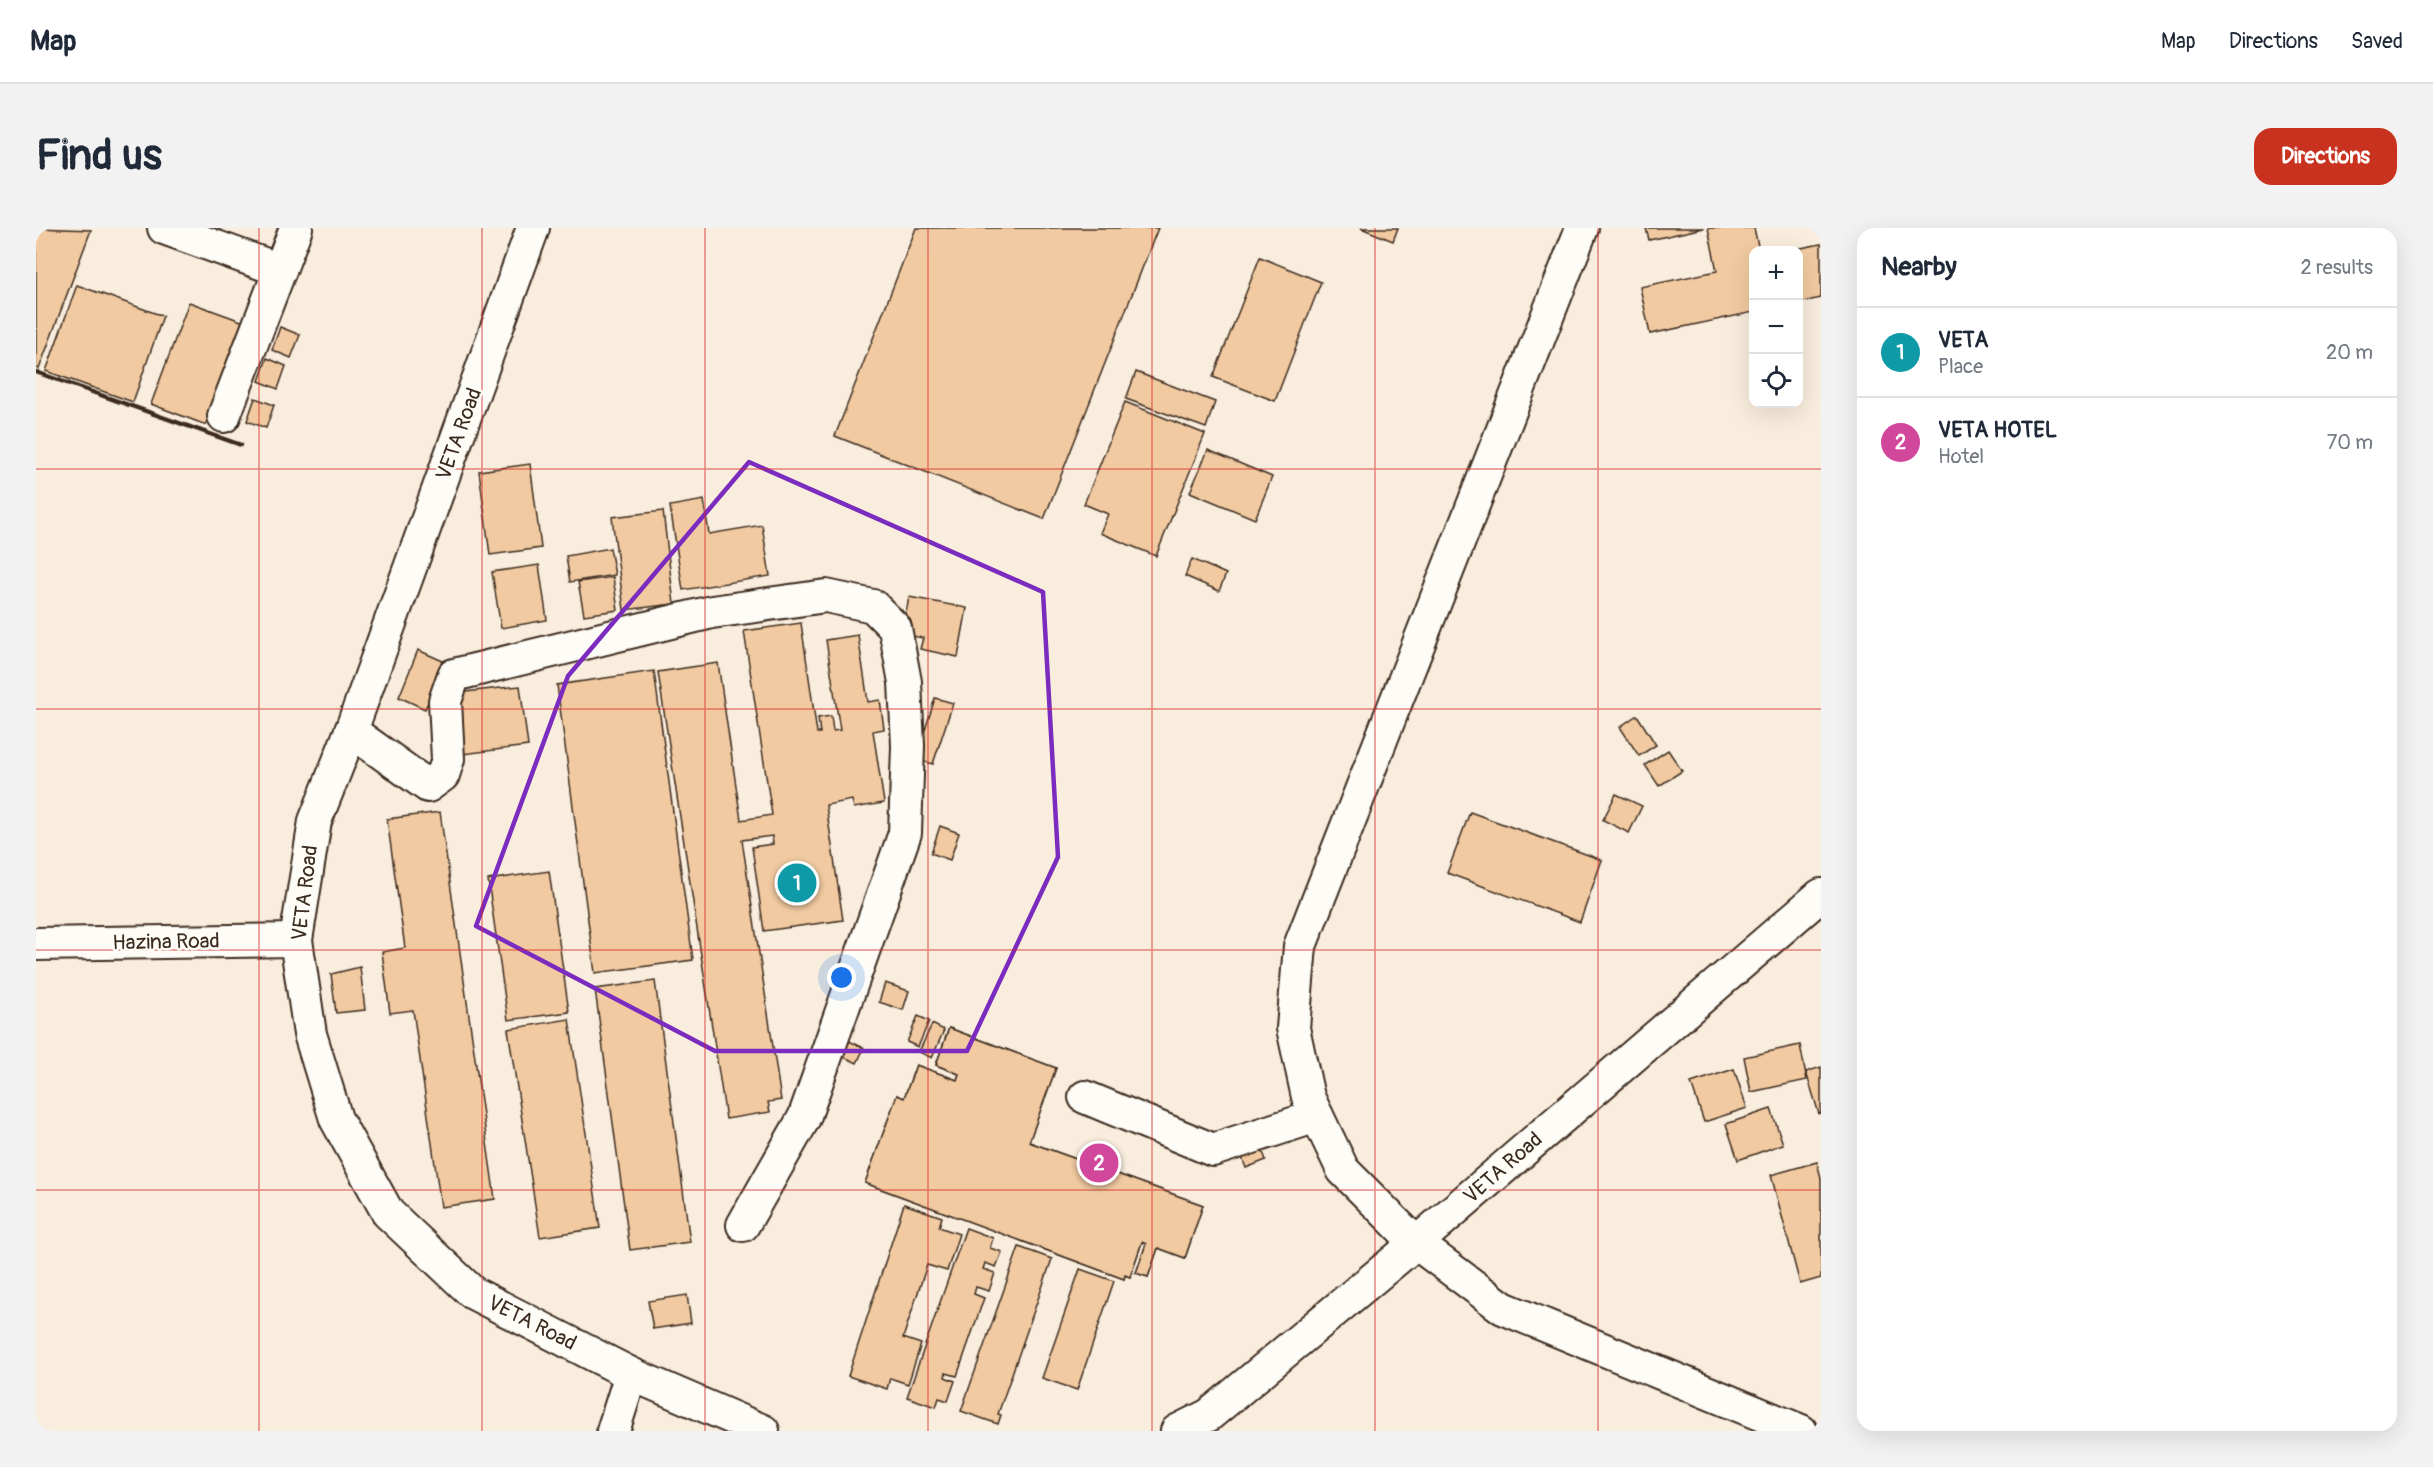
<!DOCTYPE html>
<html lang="en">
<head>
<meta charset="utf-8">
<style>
  body { margin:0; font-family:Pangolin,sans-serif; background:#f2f2f3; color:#1f2937 }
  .controls { position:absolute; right:18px; top:18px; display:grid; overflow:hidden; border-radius:12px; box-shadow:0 6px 24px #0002 }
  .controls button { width:54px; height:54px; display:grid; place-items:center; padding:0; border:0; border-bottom:2px solid #e0e1e3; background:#fff; color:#1f2937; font:30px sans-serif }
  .you { position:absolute; left:806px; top:750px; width:21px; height:21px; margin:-15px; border:4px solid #fff; border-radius:50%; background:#1a73e8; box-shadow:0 0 0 9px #1a73e833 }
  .badge { display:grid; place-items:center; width:39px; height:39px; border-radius:50%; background:#c8321e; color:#fff; font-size:20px; font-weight:700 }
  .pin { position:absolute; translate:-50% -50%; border:3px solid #fff; box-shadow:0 2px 6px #0006 }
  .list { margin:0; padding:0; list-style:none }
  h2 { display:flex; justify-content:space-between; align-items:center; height:78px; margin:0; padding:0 24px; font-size:26px }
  h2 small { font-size:20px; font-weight:400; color:#747a83 }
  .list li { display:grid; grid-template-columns:39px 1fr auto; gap:18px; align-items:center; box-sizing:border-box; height:90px; padding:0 24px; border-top:2px solid #e0e1e3 }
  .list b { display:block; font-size:22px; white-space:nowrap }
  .list p { margin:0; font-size:20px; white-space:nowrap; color:#747a83 }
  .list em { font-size:20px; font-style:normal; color:#747a83 }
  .icon { flex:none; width:33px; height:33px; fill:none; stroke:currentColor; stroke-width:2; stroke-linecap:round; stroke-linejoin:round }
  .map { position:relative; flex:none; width:1785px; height:1203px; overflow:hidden; border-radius:18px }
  header { display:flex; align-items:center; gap:36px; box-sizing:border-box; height:84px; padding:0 30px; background:#fff; border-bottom:2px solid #e0e1e3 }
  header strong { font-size:28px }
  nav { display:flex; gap:33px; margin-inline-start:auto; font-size:21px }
  .intro { display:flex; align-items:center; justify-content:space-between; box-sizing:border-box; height:144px; padding:0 36px }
  h1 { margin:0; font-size:42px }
  .button { padding:15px 27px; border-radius:18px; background:#c8321e; color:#fff; font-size:21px; font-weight:700 }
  main { display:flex; gap:36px; padding:0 36px }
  aside { flex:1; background:#fff; border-radius:18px; box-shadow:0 6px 24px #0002 }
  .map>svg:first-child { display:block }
  .building { fill:#f1caa1; stroke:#3b2a1e; stroke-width:1.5; fill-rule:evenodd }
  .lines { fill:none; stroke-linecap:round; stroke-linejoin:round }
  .minor-casing { stroke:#3b2a1e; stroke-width:36 }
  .minor { stroke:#fdfcf7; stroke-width:32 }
  .rail { stroke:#3b2a1e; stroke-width:4.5 }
  .marked { fill:none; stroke:#7b2cbf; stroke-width:4.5; stroke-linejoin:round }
  .grid { fill:none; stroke:#d62828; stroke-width:1.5; stroke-opacity:0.55 }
  .labels { text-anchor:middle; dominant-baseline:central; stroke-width:5; stroke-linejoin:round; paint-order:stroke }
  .street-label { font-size:21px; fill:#3b2a1e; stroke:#fdfcf7 }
</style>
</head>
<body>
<header>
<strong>Map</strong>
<nav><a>Map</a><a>Directions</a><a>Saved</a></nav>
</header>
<div class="intro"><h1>Find us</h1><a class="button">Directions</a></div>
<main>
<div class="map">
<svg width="1785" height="1203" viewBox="0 0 1785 1203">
  <rect width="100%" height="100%" fill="#f9eddd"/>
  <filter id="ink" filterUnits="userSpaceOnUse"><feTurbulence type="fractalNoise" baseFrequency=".0167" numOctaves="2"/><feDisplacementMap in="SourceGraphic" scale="12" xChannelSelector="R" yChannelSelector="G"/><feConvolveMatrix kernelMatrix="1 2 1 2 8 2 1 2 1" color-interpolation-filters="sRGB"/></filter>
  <g filter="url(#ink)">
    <g class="building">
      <polygon points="0,0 55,2 3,141 0,140"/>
      <polygon points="880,0 1122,0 1008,291 799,208"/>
      <polygon points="1325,0 1362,0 1357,13"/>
      <polygon points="1610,0 1668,0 1613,12"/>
      <polygon points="1672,0 1718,0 1723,22 1718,22 1718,84 1614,106 1604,59 1681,43"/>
      <polygon points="1785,16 1785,70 1762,75 1762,22 1755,22"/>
      <polygon points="1224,29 1285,54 1239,173 1177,149"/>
      <polygon points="41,57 127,88 97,174 10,143"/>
      <polygon points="153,74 208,94 170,197 115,176"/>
      <polygon points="244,99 264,107 255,130 236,122"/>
      <polygon points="231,130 250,138 242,161 223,153"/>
      <polygon points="1100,144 1179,174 1170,200 1090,171"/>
      <polygon points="219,170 238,177 230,200 211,193"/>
      <polygon points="1089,174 1169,206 1120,328 1064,305 1072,286 1048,276"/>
      <polygon points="1172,222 1236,249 1219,291 1154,264"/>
      <polygon points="494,236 505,320 454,327 443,243"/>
      <polygon points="668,272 673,306 726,297 734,348 647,362 634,278"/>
      <polygon points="627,283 638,376 588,382 576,289"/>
      <polygon points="574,320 579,347 534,354 530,328"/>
      <polygon points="1156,331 1190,346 1183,363 1149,348"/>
      <polygon points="503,337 511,392 465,400 456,344"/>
      <polygon points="577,349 582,382 548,387 542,354"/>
      <polygon points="873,369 931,380 922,429 884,421 887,410 866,406"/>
      <polygon points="765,395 781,505 784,505 782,490 795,488 797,503 804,502 790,412 822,407 832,474 844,472 848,501 837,503 848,575 818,580 816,572 790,577 807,692 728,703 716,619 737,616 736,608 706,612 745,872 732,874 734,884 690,891 622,444 682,435 705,592 736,587 708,403"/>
      <polygon points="382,422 409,434 389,481 363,469"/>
      <polygon points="618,443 657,732 559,745 521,457"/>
      <polygon points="484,458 492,518 427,526 420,465"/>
      <polygon points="899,470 917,475 897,536 880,531"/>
      <polygon points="1601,487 1620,517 1603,528 1584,499"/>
      <polygon points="1632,522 1646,543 1623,558 1609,537"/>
      <polygon points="1580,566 1606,578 1593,605 1567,592"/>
      <polygon points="404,584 459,971 405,979 377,782 354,785 346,724 369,720 351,591"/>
      <polygon points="1434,584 1566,632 1544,694 1411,645"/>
      <polygon points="904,598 923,605 914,632 895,625"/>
      <polygon points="513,643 533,784 472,792 452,652"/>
      <polygon points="324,739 329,782 300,785 295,746"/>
      <polygon points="619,753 654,1014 594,1022 559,761"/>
      <polygon points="849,755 873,763 867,782 843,774"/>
      <polygon points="882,788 893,793 882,819 871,814"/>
      <polygon points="533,791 564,1000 504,1009 472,801"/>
      <polygon points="896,796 908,802 896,830 883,824"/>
      <path d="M913 800 1020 840 993 914 1167 977 1149 1030 1122 1020 1112 1049 1100 1045 1110 1016 1106 1014 1094 1049 1089 1047 1088 1051 829 955 861 867 868 870 880 837 921 852 923 846 900 837ZM939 834 951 838 948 848 936 843ZM937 864 944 867 937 886 944 888 942 897 927 891ZM918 945 973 965 965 986 910 966ZM997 974 1097 1011 1089 1032 990 995Z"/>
      <polygon points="913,800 1020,840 993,914 1167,977 1149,1030 1122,1020 1112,1049 1100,1045 1110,1016 1106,1014 1094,1049 1089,1047 1088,1051 829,955 861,867 868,870 880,837 921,852 923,846 900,837"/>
      <polygon points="809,811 828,820 821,835 802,826"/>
      <polygon points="1764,817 1771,852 1715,864 1708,829"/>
      <polygon points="1785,839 1785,885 1783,886 1770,844"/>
      <polygon points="1698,841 1711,880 1668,894 1655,855"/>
      <polygon points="1735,881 1747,916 1702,932 1690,896"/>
      <polygon points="1222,911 1230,932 1210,940 1202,919"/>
      <polygon points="1781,934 1785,950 1785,1050 1764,1056 1735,947"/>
      <polygon points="868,976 906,989 903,999 923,1006 911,1043 891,1037 867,1110 885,1116 872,1156 854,1150 851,1161 812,1148"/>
      <polygon points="930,1000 957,1010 954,1020 966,1024 960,1039 949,1035 947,1041 959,1045 953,1063 940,1059 938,1066 948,1070 921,1148 910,1145 909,1149 919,1153 912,1173 903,1170 900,1179 871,1169"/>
      <polygon points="983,1019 1016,1031 962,1186 965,1187 962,1196 925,1183"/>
      <polygon points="1044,1041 1078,1053 1041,1162 1006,1150"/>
      <polygon points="651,1067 655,1095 617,1101 612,1073"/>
    </g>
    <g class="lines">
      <defs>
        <g id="minor">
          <polyline points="128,0 244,42"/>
          <polyline points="497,0 315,503 279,593 260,712 274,806 300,891 352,985 437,1065 595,1146 727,1203"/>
          <polyline points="1546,0 1264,718 1257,800 1272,869 1307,942 1380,1015 1467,1080 1765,1203"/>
          <polyline points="188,188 260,0"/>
          <polyline points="315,503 392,558 407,547 412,531 409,473 418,447 676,384 790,368 837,378 859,400 869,454 872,518 869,605 768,890 707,997"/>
          <polyline points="0,716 260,712"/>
          <polyline points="1049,869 1177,922 1281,888"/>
          <polyline points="577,1203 595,1146"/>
          <polyline points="1141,1203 1173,1187 1380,1015 1785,667"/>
        </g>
      </defs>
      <use href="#minor" class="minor-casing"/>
      <use href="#minor" class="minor"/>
      <polyline class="rail" points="0,144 205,217"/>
    </g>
  </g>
  <path class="marked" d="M713 234 1007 364 1022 629 931 823H679L440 698 532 448Z"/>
  <path class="grid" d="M223 0V1203M446 0V1203M669 0V1203M892 0V1203M1116 0V1203M1339 0V1203M1562 0V1203M0 241H1785M0 481H1785M0 722H1785M0 962H1785"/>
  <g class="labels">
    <g class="street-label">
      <text transform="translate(423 206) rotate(-70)">VETA Road</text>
      <text transform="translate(269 665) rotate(-83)">VETA Road</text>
      <text transform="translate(130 714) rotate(-1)">Hazina Road</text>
      <text transform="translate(1467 940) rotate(-41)">VETA Road</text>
      <text transform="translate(496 1095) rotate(27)">VETA Road</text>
    </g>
  </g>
</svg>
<div class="controls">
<button>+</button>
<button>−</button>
<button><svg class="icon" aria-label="locate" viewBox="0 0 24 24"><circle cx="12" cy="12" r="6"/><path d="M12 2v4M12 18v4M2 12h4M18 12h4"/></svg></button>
</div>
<div class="you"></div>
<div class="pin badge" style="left:761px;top:655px;background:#0f9aa8">1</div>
<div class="pin badge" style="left:1063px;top:935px;background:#d1479c">2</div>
</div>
<aside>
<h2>Nearby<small>2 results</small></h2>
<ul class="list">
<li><span class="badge" style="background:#0f9aa8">1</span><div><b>VETA</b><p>Place</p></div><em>20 m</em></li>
<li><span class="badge" style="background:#d1479c">2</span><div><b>VETA HOTEL</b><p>Hotel</p></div><em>70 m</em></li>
</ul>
</aside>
</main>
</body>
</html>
